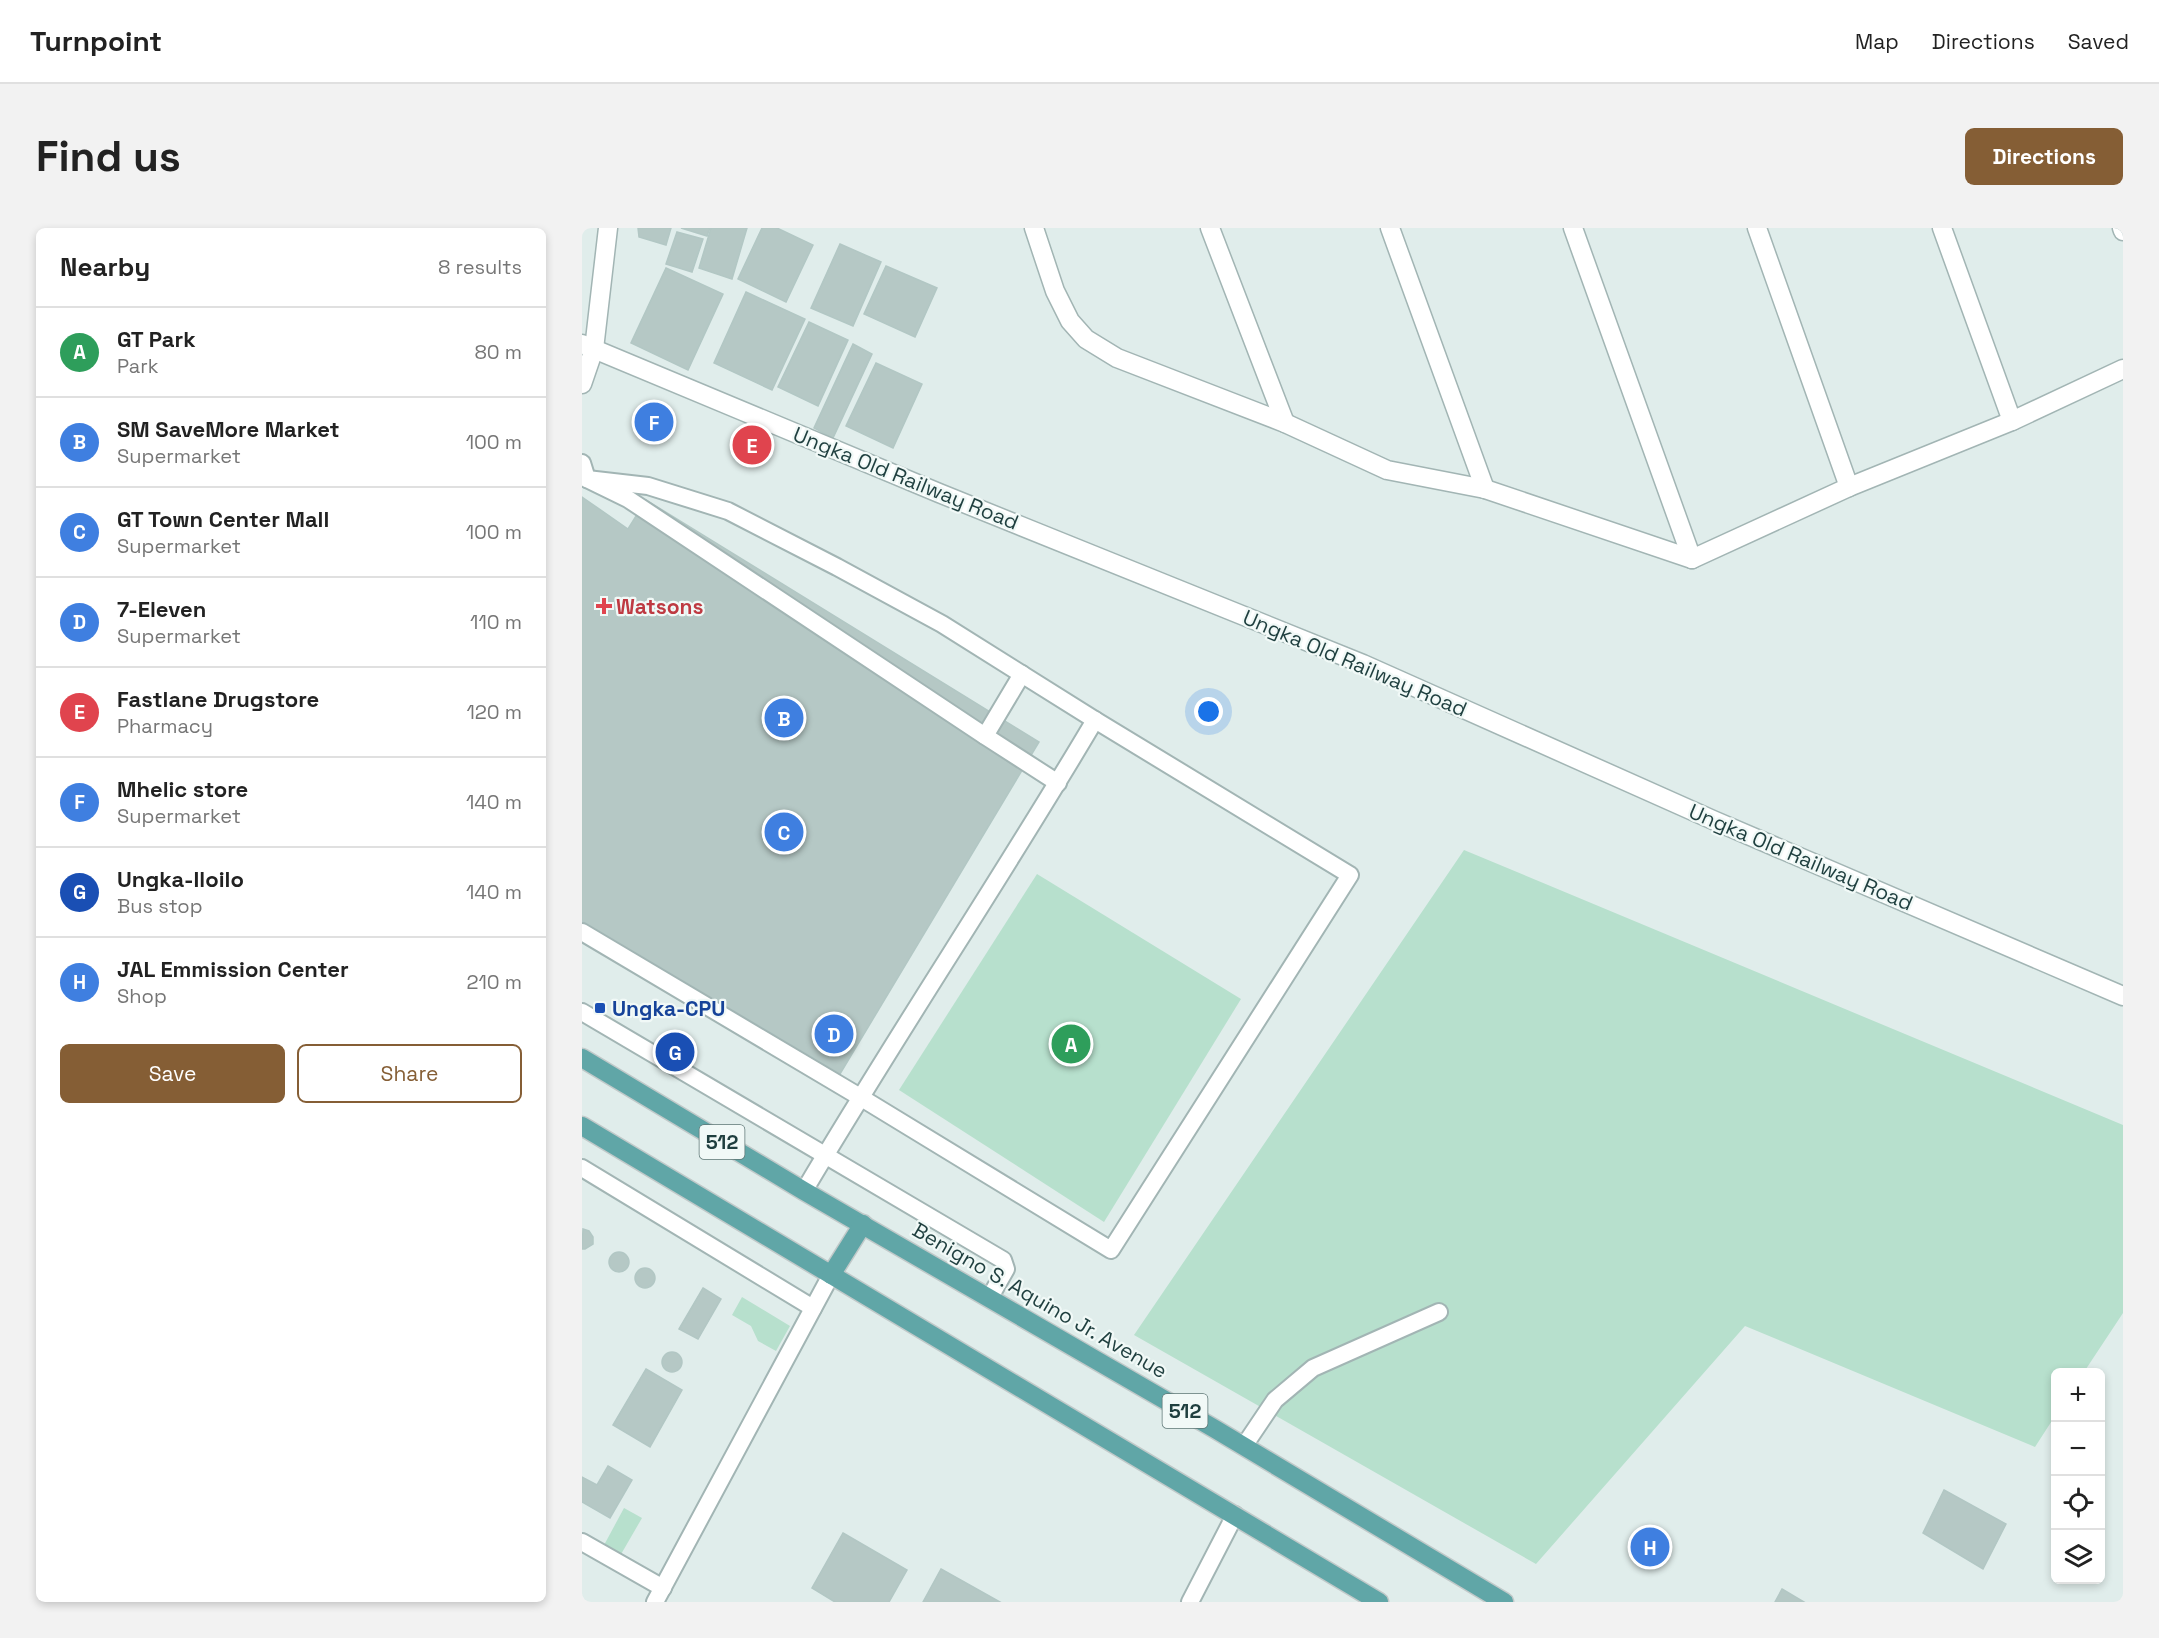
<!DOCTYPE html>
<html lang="en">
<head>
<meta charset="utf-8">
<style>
  body { margin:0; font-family:"Space Grotesk",sans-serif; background:#f2f2f2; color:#222 }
  .controls { position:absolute; right:18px; bottom:18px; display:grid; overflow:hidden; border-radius:9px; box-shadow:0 3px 9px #0003 }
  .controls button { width:54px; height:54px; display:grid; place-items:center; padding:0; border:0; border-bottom:2px solid #e0e0e0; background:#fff; color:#222; font:30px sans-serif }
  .you { position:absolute; left:627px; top:484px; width:21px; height:21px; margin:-15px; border:4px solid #fff; border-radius:50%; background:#1a73e8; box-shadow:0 0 0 9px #1a73e833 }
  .badge { display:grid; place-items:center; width:39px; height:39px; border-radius:50%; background:#855e35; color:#fff; font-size:20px; font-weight:700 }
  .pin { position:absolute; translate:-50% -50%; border:3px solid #fff; box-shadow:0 2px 6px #0006 }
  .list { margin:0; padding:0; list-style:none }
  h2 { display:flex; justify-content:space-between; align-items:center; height:78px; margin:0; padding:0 24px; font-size:26px }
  h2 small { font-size:20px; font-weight:400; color:#767676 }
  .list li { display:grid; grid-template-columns:39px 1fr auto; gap:18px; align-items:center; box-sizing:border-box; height:90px; padding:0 24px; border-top:2px solid #e0e0e0 }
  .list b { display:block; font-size:22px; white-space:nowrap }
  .list p { margin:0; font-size:20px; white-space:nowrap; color:#767676 }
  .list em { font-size:20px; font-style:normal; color:#767676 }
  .actions { display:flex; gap:12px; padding:18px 24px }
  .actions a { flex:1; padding:14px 0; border:2px solid #855e35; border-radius:9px; text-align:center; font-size:21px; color:#855e35 }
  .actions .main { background:#855e35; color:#fff }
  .icon { flex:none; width:33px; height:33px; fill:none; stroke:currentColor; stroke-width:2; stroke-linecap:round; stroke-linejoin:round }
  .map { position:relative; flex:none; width:1541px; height:1374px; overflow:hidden; border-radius:9px }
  header { display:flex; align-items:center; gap:36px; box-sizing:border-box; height:84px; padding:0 30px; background:#fff; border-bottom:2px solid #e0e0e0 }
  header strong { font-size:28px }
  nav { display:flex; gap:33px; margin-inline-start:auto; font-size:21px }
  .intro { display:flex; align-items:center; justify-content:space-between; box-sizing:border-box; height:144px; padding:0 36px }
  h1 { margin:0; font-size:42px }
  .button { padding:15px 27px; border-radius:9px; background:#855e35; color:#fff; font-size:21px; font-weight:700 }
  main { display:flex; gap:36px; padding:0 36px }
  aside { flex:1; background:#fff; border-radius:9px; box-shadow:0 3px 9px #0003 }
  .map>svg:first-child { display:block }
  .green { fill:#b7e0cd }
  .building { fill:#b5c8c5; stroke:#b2c7c4; stroke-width:1.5 }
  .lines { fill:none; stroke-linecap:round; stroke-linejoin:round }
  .lane-casing { stroke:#a2b5b4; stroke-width:20 }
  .street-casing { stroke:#a2b5b4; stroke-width:21 }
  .primary-casing { stroke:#c0c9c9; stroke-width:21 }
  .lane { stroke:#fff; stroke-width:16 }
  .street { stroke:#fff; stroke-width:18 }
  .primary { stroke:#60a6a7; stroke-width:18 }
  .health-dot { fill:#e0444e; stroke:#f1f9f7; stroke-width:2 }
  .transit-dot { fill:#1a4fb4; stroke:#f1f9f7; stroke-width:2 }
  .labels { text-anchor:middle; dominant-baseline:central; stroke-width:4.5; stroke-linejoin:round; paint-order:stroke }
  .shield { fill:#f1f9f7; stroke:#5e7776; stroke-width:1.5 }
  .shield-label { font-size:20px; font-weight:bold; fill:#1f3f3f }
  .street-label { font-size:21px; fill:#1f3f3f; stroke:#f1f9f7 }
  .health-label { font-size:21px; font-weight:bold; fill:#be3a42; stroke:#f1f9f7; text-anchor:start }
  .transit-label { font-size:21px; font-weight:bold; fill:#164399; stroke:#f1f9f7; text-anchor:start }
</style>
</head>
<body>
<header>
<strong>Turnpoint</strong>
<nav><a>Map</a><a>Directions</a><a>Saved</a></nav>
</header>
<div class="intro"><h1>Find us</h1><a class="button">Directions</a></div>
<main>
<aside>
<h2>Nearby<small>8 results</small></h2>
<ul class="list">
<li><span class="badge" style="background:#2e9e5b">A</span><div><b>GT Park</b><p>Park</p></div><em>80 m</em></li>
<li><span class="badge" style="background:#3f7fe0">B</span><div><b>SM SaveMore Market</b><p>Supermarket</p></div><em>100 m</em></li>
<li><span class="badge" style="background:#3f7fe0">C</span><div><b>GT Town Center Mall</b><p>Supermarket</p></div><em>100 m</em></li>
<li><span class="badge" style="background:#3f7fe0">D</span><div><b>7-Eleven</b><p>Supermarket</p></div><em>110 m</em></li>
<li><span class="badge" style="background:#e0444e">E</span><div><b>Fastlane Drugstore</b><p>Pharmacy</p></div><em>120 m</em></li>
<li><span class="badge" style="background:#3f7fe0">F</span><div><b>Mhelic store</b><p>Supermarket</p></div><em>140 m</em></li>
<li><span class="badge" style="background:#1a4fb4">G</span><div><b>Ungka-Iloilo</b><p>Bus stop</p></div><em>140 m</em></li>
<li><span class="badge" style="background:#3f7fe0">H</span><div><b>JAL Emmission Center</b><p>Shop</p></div><em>210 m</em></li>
</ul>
<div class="actions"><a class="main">Save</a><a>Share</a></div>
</aside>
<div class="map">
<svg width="1541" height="1374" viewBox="0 0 1541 1374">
  <rect width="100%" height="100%" fill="#e0edeb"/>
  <g class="green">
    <polygon points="882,622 1541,897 1541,1085 1502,1144 1474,1144 1473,1188 1453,1219 1163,1098 954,1336 552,1107"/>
    <polygon points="455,646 659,771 522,994 317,862"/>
    <polygon points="160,1069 208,1098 194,1123 176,1113 169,1098 150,1087"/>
    <polygon points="42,1280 60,1290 38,1328 21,1319"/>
  </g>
  <g class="building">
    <polygon points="56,0 89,0 84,17 57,9"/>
    <polygon points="99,0 128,0 125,8"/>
    <polygon points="129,0 165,0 150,51 117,40"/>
    <polygon points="180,0 195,0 231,17 204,74 156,51"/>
    <polygon points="95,4 121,11 110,44 84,36"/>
    <polygon points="258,16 299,34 271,98 229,80"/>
    <polygon points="304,38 355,60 333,109 282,86"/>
    <polygon points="84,40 141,66 106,142 49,115"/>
    <polygon points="164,64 223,91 190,162 132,135"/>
    <polygon points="227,94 266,112 236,178 196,159"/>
    <polygon points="271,116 290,126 251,210 232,200"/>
    <polygon points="294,135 340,156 311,220 264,198"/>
    <polygon points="0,269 46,301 64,272 457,514 258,846 0,693"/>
    <polygon points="1,1001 7,1003 11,1009 11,1016 3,1021 0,1021"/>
    <circle cx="37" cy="1034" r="10"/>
    <circle cx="63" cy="1050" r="10"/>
    <polygon points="121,1060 139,1071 116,1111 97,1101"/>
    <circle cx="90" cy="1134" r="10"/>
    <polygon points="64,1141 100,1162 68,1219 31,1197"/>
    <polygon points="26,1238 50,1252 28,1290 0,1274 0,1249 15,1257"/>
    <polygon points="1362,1262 1424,1296 1401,1341 1341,1305"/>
    <polygon points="261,1305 325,1342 307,1374 253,1374 230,1360"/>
    <polygon points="359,1341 418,1374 341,1374"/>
    <polygon points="1200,1361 1222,1374 1193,1374"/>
  </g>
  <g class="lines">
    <defs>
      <g id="lane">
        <polyline points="0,235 5,251 46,271 403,508 476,555"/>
        <polyline points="403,508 440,446"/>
        <polyline points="0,704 278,869 529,1022 768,647 513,492 360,396 255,339 146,283 66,258 5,251"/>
        <polyline points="0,784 421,1032 424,1041 408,1069"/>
        <polyline points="0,940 231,1080"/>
        <path d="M222 963C316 804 419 651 513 492"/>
        <polyline points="662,1218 693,1172 731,1140 857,1084"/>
        <polyline points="0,1314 81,1360"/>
        <polyline points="73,1374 249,1047"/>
        <polyline points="608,1374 653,1287"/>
      </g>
      <g id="street">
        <polyline points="452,0 473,63 488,93 504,111 535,130 703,195 805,242 903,261 1110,331 1267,259 1430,193 1541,141"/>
        <polyline points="628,0 703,195"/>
        <polyline points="808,0 903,261"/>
        <polyline points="991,0 1110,331"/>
        <polyline points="1175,0 1267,259"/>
        <polyline points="1360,0 1430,193"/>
        <polyline points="1540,0 1541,3"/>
        <polyline points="0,116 357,265 781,436 1131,592 1541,768"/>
        <polyline points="0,156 12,121 26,0"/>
      </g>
      <g id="primary">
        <polyline points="0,830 222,963 633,1201 922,1374"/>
        <polyline points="0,898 797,1374"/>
        <polyline points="249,1047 281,996"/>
      </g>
    </defs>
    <use href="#lane" class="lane-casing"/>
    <use href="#street" class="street-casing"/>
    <use href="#primary" class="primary-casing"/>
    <use href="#lane" class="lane"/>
    <use href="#street" class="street"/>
    <use href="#primary" class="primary"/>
  </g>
  <path class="health-dot" d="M19 369h6v6h6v6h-6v6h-6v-6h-6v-6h6z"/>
  <rect class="transit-dot" x="12" y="774" width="12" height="12" rx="3"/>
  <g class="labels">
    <g class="shield">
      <rect x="117.5" y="897" width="45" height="34" rx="4.5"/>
      <rect x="580.5" y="1166" width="45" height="34" rx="4.5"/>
    </g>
    <g class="shield-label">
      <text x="140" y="914">512</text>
      <text x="603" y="1183">512</text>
    </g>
    <g class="street-label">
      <text transform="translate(324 250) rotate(22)">Ungka Old Railway Road</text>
      <text transform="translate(773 435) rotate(23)">Ungka Old Railway Road</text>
      <text transform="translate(1219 629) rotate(23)">Ungka Old Railway Road</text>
      <text transform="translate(458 1072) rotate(30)">Benigno S. Aquino Jr. Avenue</text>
    </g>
    <g class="health-label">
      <text x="34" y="378">Watsons</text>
    </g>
    <g class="transit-label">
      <text x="30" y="780">Ungka-CPU</text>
    </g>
  </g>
</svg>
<div class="controls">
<button>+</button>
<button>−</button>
<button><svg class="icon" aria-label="locate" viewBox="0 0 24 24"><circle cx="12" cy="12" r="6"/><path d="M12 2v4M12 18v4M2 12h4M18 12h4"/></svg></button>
<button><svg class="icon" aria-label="layers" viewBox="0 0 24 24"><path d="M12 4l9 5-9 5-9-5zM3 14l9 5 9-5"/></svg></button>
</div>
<div class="you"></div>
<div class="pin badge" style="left:489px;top:816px;background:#2e9e5b">A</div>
<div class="pin badge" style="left:202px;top:490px;background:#3f7fe0">B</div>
<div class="pin badge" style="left:202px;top:604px;background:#3f7fe0">C</div>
<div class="pin badge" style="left:252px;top:806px;background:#3f7fe0">D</div>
<div class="pin badge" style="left:170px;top:217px;background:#e0444e">E</div>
<div class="pin badge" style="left:72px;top:194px;background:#3f7fe0">F</div>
<div class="pin badge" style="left:93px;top:824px;background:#1a4fb4">G</div>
<div class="pin badge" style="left:1068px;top:1319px;background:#3f7fe0">H</div>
</div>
</main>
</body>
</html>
